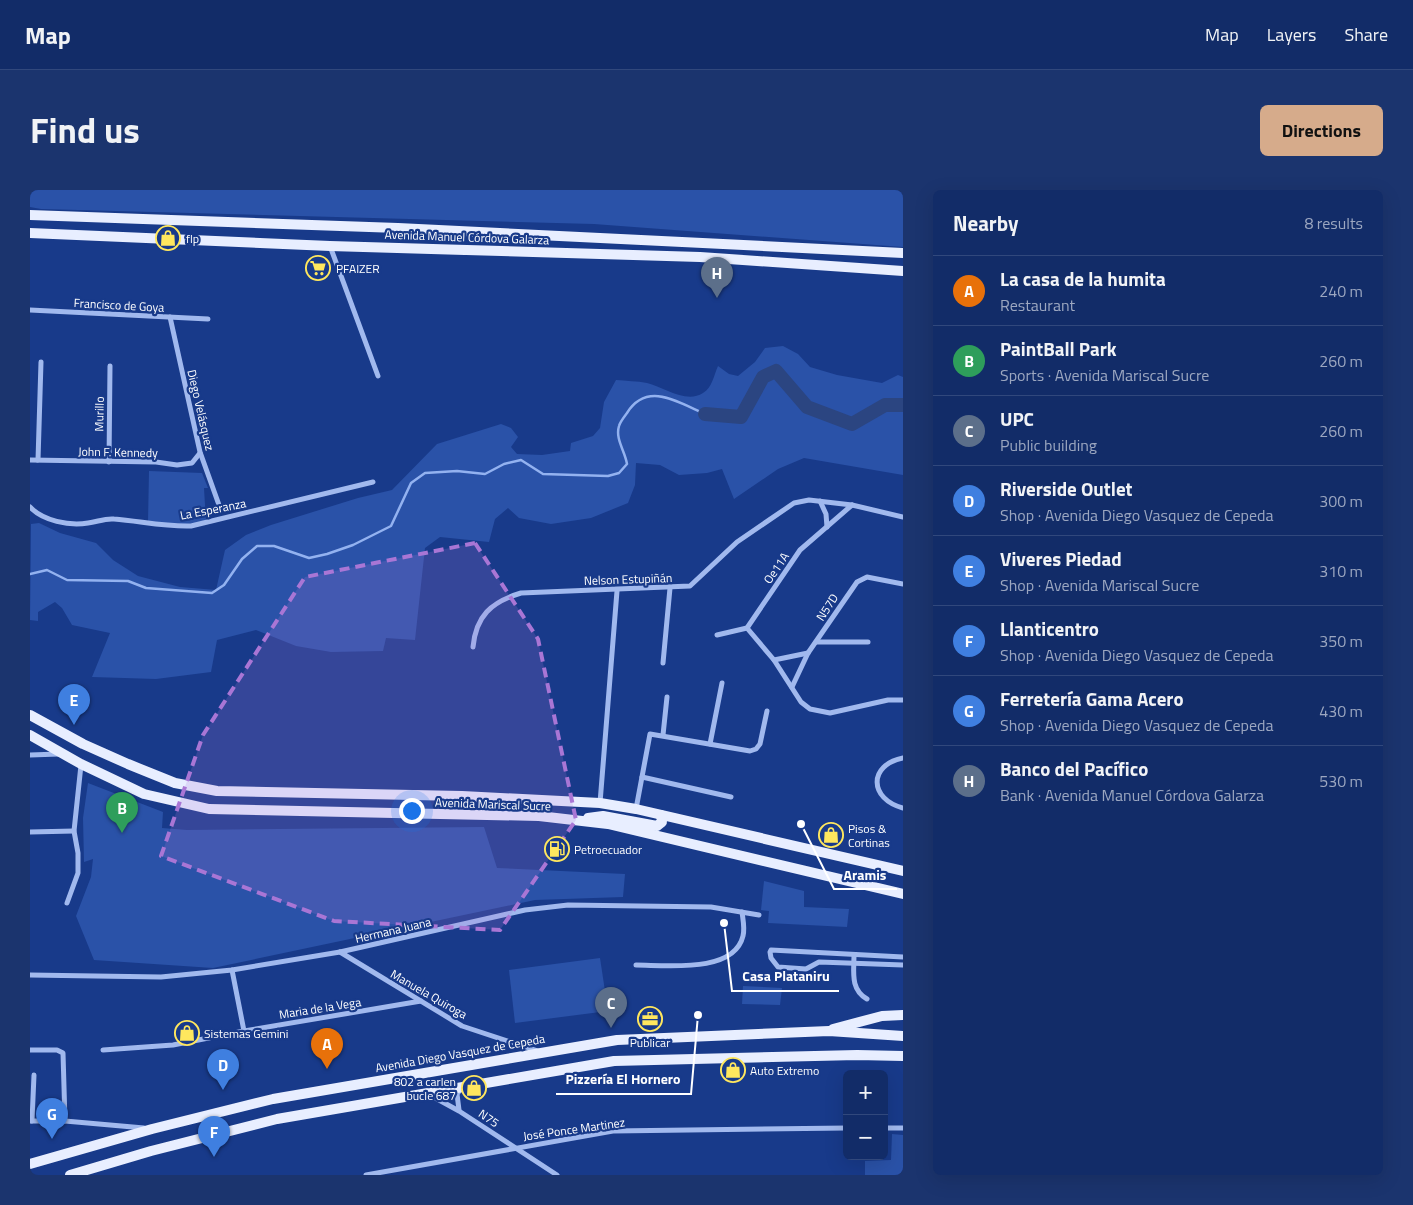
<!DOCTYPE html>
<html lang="en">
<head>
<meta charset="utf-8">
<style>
  body { margin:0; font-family:"Titillium Web",sans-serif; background:#1b346e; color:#f1f3f6 }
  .controls { position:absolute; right:15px; bottom:15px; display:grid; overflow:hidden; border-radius:8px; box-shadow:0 5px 20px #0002 }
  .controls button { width:45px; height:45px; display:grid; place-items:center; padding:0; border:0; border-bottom:1px solid #31487c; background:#122c68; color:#f1f3f6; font:25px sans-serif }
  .you { position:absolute; left:381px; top:620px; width:18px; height:18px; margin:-12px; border:4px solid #fff; border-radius:50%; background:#1a73e8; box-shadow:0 0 0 8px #1a73e833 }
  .badge { display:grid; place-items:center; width:32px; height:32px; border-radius:50%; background:#d6ab8b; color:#fff; font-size:16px; font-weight:700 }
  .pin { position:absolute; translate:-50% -41px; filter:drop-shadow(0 1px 2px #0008) }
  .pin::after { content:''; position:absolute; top:26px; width:18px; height:15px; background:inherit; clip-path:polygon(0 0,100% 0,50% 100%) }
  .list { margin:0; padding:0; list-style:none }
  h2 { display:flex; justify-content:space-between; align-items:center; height:65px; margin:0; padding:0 20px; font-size:21px }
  h2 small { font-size:16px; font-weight:400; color:#9ca7c0 }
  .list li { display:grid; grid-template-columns:32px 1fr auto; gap:15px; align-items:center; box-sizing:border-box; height:70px; padding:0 20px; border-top:1px solid #31487c }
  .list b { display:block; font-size:19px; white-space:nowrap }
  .list p { margin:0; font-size:16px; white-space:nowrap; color:#9ca7c0 }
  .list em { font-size:16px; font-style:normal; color:#9ca7c0 }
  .map { position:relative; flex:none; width:873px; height:985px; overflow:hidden; border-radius:8px }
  header { display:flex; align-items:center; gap:30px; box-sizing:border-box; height:70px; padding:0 25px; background:#122c68; border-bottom:1px solid #31487c }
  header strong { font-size:24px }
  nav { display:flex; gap:28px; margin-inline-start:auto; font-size:18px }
  .intro { display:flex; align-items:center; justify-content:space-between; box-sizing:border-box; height:120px; padding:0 30px }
  h1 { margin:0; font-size:35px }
  .button { padding:12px 22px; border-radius:8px; background:#d6ab8b; color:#111; font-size:18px; font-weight:700 }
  main { display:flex; gap:30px; padding:0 30px }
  aside { flex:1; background:#122c68; border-radius:8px; box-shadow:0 5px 20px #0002 }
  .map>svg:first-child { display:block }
  .green { fill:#2a52a8 }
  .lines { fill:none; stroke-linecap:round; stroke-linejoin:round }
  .stream { stroke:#93b2f0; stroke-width:2.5 }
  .river { stroke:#2b4581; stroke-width:14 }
  .minor { stroke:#a1b9ee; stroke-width:5 }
  .primary { stroke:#e8eeff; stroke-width:10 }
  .marked { fill:#a976d5; fill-opacity:0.2; stroke:#a976d5; stroke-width:4; stroke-dasharray:10 6; stroke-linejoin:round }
  .labels { text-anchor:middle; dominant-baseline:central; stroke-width:4.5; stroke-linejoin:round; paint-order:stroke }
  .street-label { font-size:12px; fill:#fff; stroke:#183a8a }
  .poi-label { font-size:12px; fill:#fff; stroke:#183a8a; text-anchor:start }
  .leader { fill:none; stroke:#fff; stroke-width:2 }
  .callout-dot { fill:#fff; stroke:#183a8a; stroke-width:2 }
  .callout-label { font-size:14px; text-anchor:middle; font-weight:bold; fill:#fff; stroke:#183a8a; stroke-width:4.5; stroke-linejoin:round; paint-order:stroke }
</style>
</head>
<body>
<header>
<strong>Map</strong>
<nav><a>Map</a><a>Layers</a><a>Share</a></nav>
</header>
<div class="intro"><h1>Find us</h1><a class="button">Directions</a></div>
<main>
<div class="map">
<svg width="873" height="985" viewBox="0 0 873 985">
  <rect width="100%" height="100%" fill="#183a8a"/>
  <g class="green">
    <polygon points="0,0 873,0 873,57 564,34 11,19 0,17"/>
    <path d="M753 156 768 164 780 177 807 185 852 193 868 185 873 187V285L774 268 748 279 704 309 692 279 677 283 649 285 630 275 606 273 605 295 598 313 561 328 521 334 489 328 478 318 465 329 459 352 410 347 395 358 385 450 356 448 353 461 301 462 266 456 226 440 187 450 181 482 126 489 62 487 80 443 42 435 32 418 25 412 8 422V431L0 430 1 334 9 333 30 343 66 353 83 370 108 386 150 397 186 400 195 360 216 345 241 335 328 308 362 300 407 254 471 234 481 238 488 247 481 257 487 264 512 265 540 261 541 253 563 246 570 238 574 212 586 190C596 191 607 191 617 193 634 197 656 214 673 203 682 198 684 185 688 176L699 184 708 186 725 172 735 158Z"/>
    <polygon points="119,281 172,283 178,298 174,298 176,332 156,334 118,332"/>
    <polygon points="58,593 133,622 132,638 157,640 454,637 467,678 595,684 593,707 505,710 183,778 64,770 46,726 61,687 63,669 54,672 53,628"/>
    <polygon points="734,691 774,701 774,717 819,719 817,737 738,733 739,721 731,720"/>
    <polygon points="570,768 578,821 485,833 479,780"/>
    <polygon points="713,796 752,798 750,815 712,814"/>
    <polygon points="862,944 873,945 873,985 835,985 835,971 861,970"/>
  </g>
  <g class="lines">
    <path class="stream" d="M0 384 17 380 37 390 98 391 116 398 182 403 194 395 212 369 227 356H244L279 368 297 364 323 355 361 336 381 293 395 283 427 281 455 284 474 274 491 270 513 284 578 286 589 283 597 274C595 261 585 249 589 236 590 232 594 227 597 223 617 191 648 212 675 224"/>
    <polyline class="river" points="675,224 711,227 733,187 746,181 777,217 822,234 855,215 873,215"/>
    <g class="minor">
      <polyline points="300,56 348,186"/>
      <polyline points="0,120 178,129"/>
      <polyline points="140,127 170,262 189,315"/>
      <polyline points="0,270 126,272 147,275 162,273 170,263"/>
      <polyline points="8,270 11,172"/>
      <polyline points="79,272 80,176"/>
      <polyline points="790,311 796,324 797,337"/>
      <path d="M0 317C13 331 39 336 58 333 67 332 75 328 84 329 110 331 135 337 161 336L343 292"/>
      <polyline points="717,438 744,470 771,512 780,519 800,523 858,510 873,510"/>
      <polyline points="687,445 717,438 770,360 822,315"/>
      <polyline points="786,452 838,452"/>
      <path d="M443 457C446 426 461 412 491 403L660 396 707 352 764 313 779 310 822 315 873 327"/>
      <polyline points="744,470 778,463"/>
      <polyline points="633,473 640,398"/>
      <polyline points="762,497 778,463 827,392 837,387 873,394"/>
      <polyline points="633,545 637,507"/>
      <polyline points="680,554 692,493"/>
      <polyline points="0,565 29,564"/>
      <path d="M873 568C838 575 839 609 873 618"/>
      <polyline points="612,587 701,607"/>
      <polyline points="570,613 587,401"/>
      <polyline points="606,619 620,544 720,561 726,559 730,554 737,521"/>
      <polyline points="0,642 44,641"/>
      <polyline points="37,713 48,683 48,663 44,641 51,575"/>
      <polyline points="310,762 432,836 508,861"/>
      <path d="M824 765C824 782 820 799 837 809"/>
      <polyline points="873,767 741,760 740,762 741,768 748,777 776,779 789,772 873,775"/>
      <path d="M606 775C635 775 704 784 713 746 715 738 713 730 712 722"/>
      <polyline points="202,780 214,841"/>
      <polyline points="0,785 131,787 202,780 310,762 495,720 538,715 681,717 729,725"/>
      <polyline points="0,860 27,860 33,863 35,931"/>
      <polyline points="73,860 143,855 214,841 391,811"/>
      <polyline points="398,904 429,921 527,985"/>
      <polyline points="429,920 427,904 431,898"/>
      <polyline points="0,931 35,931 114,938"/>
      <polyline points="2,931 4,885"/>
      <polyline points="854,938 873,938"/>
      <polyline points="336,985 583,941 817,938"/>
    </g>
    <g class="primary">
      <polyline points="0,25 368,38 873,63"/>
      <polyline points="0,43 300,56 670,67 873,81"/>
      <polyline points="0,525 53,554 98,574 145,593 187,601 432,606 570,613 606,619 873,681"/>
      <polyline points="0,545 51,574 114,604 179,619 509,626 578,634 873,704"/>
      <polyline points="558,628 573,626 627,636 632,632 631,625"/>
      <polyline points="803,839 852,826 873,825"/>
      <polyline points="0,974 122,939 243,909 587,850 799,841 873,846"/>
      <polyline points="40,985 121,961 247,929 584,871 827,865 873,866"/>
    </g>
  </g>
  <path class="marked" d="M445 353 508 449 546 630 470 740 304 731 131 666 173 545 275 387Z"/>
  <defs>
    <symbol id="shop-ring" viewBox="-11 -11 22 22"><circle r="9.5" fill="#183a8a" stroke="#ffe75e" stroke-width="1.5"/><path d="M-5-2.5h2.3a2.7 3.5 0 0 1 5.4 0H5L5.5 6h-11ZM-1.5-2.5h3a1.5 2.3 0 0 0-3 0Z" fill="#ffe75e"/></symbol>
    <symbol id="supermarket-ring" viewBox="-11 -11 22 22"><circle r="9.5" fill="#183a8a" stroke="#ffe75e" stroke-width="1.5"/><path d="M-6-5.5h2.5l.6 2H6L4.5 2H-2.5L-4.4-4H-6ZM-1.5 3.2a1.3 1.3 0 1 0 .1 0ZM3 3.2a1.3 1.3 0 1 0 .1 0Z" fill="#ffe75e"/></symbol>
    <symbol id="fuel-ring" viewBox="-11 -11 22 22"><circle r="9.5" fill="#183a8a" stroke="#ffe75e" stroke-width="1.5"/><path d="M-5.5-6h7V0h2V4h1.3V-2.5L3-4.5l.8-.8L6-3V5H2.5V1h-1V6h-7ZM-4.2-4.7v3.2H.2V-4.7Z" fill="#ffe75e"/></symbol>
    <symbol id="office-ring" viewBox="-11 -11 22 22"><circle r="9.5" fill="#183a8a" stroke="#ffe75e" stroke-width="1.5"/><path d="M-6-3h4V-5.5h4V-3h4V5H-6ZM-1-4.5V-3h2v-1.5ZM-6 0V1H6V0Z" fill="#ffe75e"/></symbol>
  </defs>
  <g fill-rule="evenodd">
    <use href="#shop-ring" x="124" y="34" width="28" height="28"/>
    <use href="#supermarket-ring" x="274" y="64" width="28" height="28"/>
    <use href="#shop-ring" x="787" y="631" width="28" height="28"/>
    <use href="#fuel-ring" x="513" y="645" width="28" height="28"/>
    <use href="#office-ring" x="606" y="815" width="28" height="28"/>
    <use href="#shop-ring" x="143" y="829" width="28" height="28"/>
    <use href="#shop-ring" x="689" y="866" width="28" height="28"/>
    <use href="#shop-ring" x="430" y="884" width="28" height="28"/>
  </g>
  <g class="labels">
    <g class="street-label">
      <text transform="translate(437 47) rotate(2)">Avenida Manuel Córdova Galarza</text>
      <text transform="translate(89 115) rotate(3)">Francisco de Goya</text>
      <text transform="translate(171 220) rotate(77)">Diego Velásquez</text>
      <text transform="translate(69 224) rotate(-89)">Murillo</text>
      <text transform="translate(88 262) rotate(1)">John F. Kennedy</text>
      <text transform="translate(183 319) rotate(-11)">La Esperanza</text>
      <text transform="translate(746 378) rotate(-56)">Oe11A</text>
      <text transform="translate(598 389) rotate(-2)">Nelson Estupiñán</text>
      <text transform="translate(797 417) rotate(-57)">N57D</text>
      <text transform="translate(463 614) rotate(2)">Avenida Mariscal Sucre</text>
      <text transform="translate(363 740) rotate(-13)">Hermana Juana</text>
      <text transform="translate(399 804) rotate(30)">Manuela Quiroga</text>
      <text transform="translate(290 818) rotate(-9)">Maria de la Vega</text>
      <text transform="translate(430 863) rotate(-10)">Avenida Diego Vasquez de Cepeda</text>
      <text transform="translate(459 928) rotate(34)">N75</text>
      <text transform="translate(544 939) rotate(-8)">José Ponce Martinez</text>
    </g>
    <g class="poi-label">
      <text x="156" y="48">flp</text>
      <text x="306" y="78">PFAIZER</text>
      <text x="818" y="638">Pisos &amp;<tspan x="818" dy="14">Cortinas</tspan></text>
      <text x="544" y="659">Petroecuador</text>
      <text x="174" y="843">Sistemas Gemini</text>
      <text x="620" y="852" text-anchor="middle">Publicar</text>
      <text x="720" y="880">Auto Extremo</text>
      <text x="426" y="891" text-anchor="end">802 a carlen<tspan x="426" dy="14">bucle 687</tspan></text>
    </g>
  </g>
  <path class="leader" d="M771 634L804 699H867M694 733L702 801H809M668 825L661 904H526"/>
  <g class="callout-dot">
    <circle cx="771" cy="634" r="5"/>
    <circle cx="694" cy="733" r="5"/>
    <circle cx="668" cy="825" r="5"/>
  </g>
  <g class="callout-label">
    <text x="835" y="690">Aramis</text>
    <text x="756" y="791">Casa Plataniru</text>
    <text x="593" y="894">Pizzería El Hornero</text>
  </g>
</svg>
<div class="controls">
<button>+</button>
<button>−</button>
</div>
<div class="you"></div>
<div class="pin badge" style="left:297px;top:879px;background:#e8710a">A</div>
<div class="pin badge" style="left:92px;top:643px;background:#2e9e5b">B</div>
<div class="pin badge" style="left:581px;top:838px;background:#5c6f8a">C</div>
<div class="pin badge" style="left:193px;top:900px;background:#3f7fe0">D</div>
<div class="pin badge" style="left:44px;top:535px;background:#3f7fe0">E</div>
<div class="pin badge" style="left:184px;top:967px;background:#3f7fe0">F</div>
<div class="pin badge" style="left:22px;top:949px;background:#3f7fe0">G</div>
<div class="pin badge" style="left:687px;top:108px;background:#5c6f8a">H</div>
</div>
<aside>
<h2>Nearby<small>8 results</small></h2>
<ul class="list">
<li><span class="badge" style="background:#e8710a">A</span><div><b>La casa de la humita</b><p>Restaurant</p></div><em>240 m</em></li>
<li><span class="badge" style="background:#2e9e5b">B</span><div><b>PaintBall Park</b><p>Sports · Avenida Mariscal Sucre</p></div><em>260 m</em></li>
<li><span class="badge" style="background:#5c6f8a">C</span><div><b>UPC</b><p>Public building</p></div><em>260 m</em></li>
<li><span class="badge" style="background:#3f7fe0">D</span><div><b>Riverside Outlet</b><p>Shop · Avenida Diego Vasquez de Cepeda</p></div><em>300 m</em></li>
<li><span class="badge" style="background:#3f7fe0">E</span><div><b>Viveres Piedad</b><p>Shop · Avenida Mariscal Sucre</p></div><em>310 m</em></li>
<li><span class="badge" style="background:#3f7fe0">F</span><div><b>Llanticentro</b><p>Shop · Avenida Diego Vasquez de Cepeda</p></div><em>350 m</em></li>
<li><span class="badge" style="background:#3f7fe0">G</span><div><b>Ferretería Gama Acero</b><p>Shop · Avenida Diego Vasquez de Cepeda</p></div><em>430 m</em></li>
<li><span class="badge" style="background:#5c6f8a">H</span><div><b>Banco del Pacífico</b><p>Bank · Avenida Manuel Córdova Galarza</p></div><em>530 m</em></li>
</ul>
</aside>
</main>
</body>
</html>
